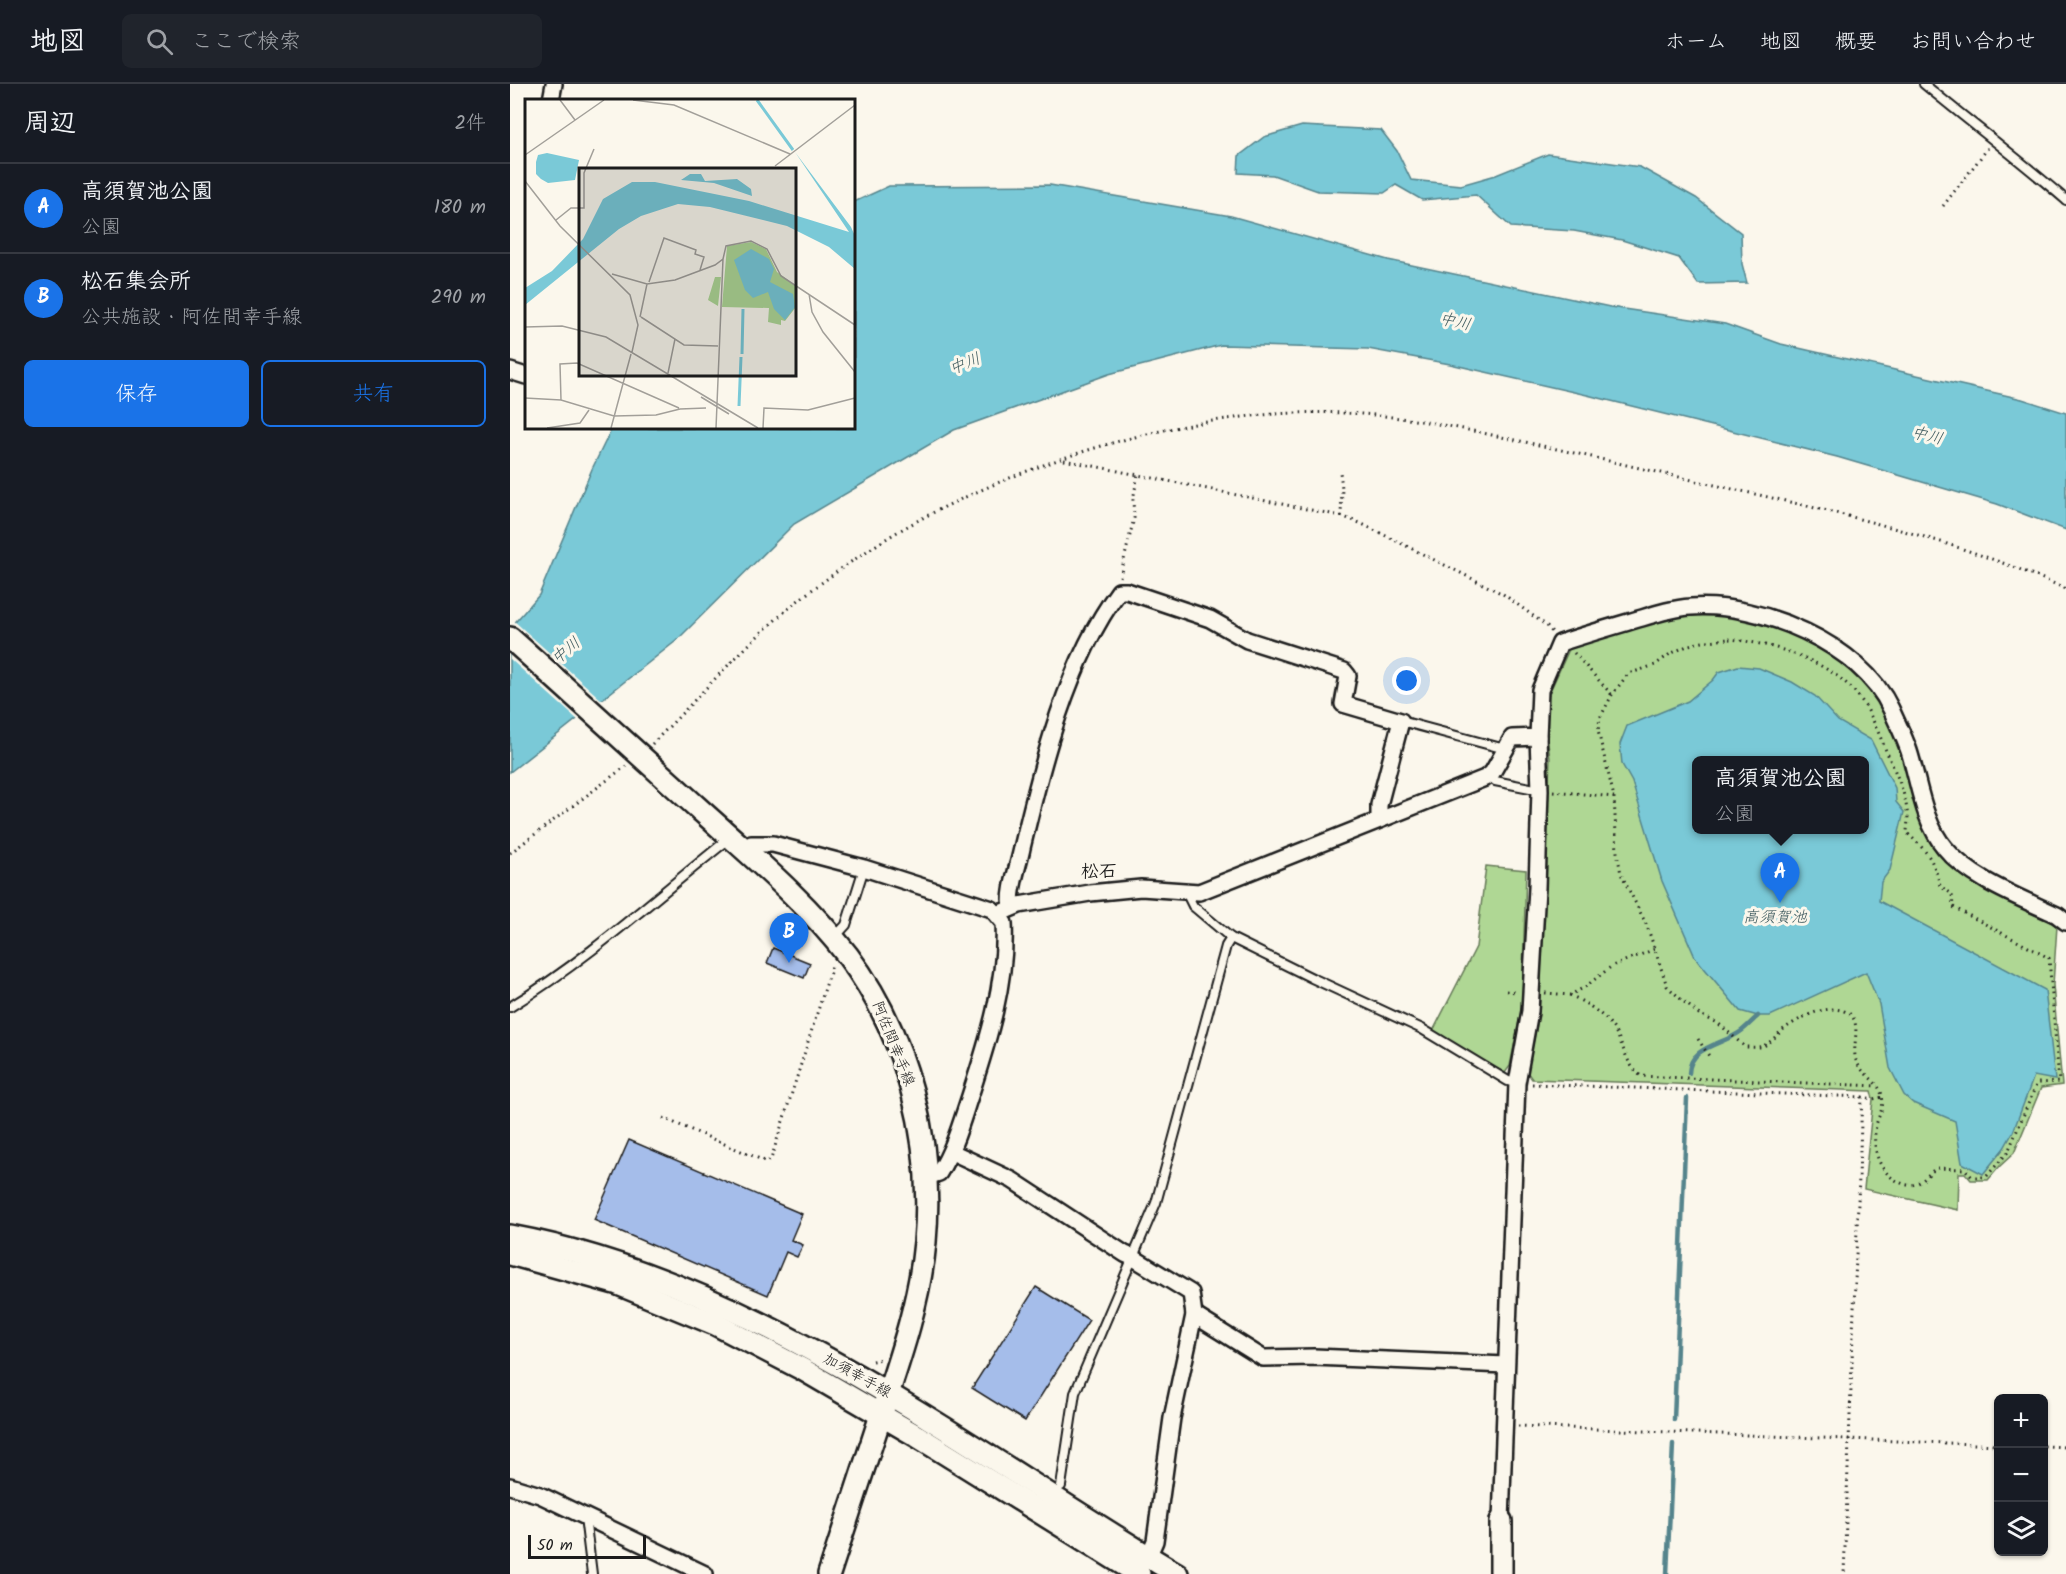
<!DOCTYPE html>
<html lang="ja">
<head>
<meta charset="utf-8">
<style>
  body { margin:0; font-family:Kalam,"Klee One",sans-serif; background:#20242c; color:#f1f3f6 }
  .controls { position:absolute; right:18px; bottom:18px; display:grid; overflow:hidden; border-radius:9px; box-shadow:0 2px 4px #0004 }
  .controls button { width:54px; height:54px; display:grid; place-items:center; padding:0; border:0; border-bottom:2px solid #363941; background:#171b24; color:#f1f3f6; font:30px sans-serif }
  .scale { position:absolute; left:18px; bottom:15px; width:118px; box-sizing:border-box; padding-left:6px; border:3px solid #1c1c1c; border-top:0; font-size:16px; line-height:21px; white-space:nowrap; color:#1c1c1c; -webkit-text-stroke:4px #fbf7ec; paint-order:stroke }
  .you { position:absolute; left:897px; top:597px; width:21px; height:21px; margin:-15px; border:4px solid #fff; border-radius:50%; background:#1a73e8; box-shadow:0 0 0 9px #1a73e833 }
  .badge { display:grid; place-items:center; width:39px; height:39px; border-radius:50%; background:#1a73e8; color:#fff; font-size:20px; font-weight:700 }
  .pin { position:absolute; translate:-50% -50px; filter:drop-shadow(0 2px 3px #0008) }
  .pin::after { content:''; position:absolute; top:32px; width:21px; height:18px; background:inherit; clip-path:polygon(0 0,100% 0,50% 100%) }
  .popup { position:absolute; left:1182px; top:672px; width:177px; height:78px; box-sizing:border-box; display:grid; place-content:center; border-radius:9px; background:#171b24; filter:drop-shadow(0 2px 4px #0005); font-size:20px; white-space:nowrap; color:#9ea1a6 }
  .popup b { font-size:22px; color:#f1f3f6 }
  .popup::after { content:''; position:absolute; left:50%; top:100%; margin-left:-12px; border:12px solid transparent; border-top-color:#171b24 }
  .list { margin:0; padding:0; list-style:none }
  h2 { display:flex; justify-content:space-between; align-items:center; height:78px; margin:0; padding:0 24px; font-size:26px }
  h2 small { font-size:20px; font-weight:400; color:#9ea1a6 }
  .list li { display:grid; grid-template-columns:39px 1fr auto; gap:18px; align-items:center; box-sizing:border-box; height:90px; padding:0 24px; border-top:2px solid #363941 }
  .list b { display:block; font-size:22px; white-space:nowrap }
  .list p { margin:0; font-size:20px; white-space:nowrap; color:#9ea1a6 }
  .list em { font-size:20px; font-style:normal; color:#9ea1a6 }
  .actions { display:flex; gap:12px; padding:18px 24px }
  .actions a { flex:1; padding:14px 0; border:2px solid #1a73e8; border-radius:9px; text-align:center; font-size:21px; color:#1a73e8 }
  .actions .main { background:#1a73e8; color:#fff }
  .icon { flex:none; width:33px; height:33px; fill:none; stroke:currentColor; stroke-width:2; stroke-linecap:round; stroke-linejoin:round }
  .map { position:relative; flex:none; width:1556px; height:1490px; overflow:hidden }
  header { display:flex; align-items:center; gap:36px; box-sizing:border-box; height:84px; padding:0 30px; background:#171b24; border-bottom:2px solid #363941 }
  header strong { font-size:28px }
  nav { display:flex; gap:33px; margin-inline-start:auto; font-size:21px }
  .search { width:420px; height:54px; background:#20242c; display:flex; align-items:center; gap:15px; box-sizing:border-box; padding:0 21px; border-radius:9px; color:#9ea1a6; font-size:22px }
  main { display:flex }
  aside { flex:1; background:#171b24 }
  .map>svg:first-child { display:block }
  .green { fill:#afd794; stroke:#667a58; stroke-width:1.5; fill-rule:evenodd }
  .water { fill:#7ac9d7; stroke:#54848c; stroke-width:1.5; fill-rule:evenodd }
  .pier { fill:#fbf7ec }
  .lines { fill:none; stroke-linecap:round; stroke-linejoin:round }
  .stream { stroke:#54848c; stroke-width:4.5 }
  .building { fill:#a5bdea; stroke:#1c1c1c; stroke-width:1.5 }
  .lane-casing { stroke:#1c1c1c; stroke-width:12 }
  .street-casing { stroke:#1c1c1c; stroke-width:20 }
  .secondary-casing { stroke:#1c1c1c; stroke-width:26 }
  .path { stroke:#1c1c1c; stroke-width:3; stroke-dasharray:1.5 4.5; stroke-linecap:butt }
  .lane { stroke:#fbf7ec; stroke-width:8 }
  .street { stroke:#fbf7ec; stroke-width:15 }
  .secondary { stroke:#fbf7ec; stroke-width:21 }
  .labels { text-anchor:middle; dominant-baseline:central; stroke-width:6; stroke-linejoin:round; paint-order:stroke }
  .street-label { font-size:15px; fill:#1c1c1c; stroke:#fbf7ec }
  .water-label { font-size:16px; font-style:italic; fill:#3d595d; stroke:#fbf7ec }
  .quarter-label { font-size:18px; font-weight:bold; fill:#1c1c1c; stroke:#fbf7ec }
  .inset-river { fill:none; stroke:#7ac9d7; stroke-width:3 }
  .inset-road { fill:none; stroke:#a29f99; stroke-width:1.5 }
  .view { fill:#1c1c1c; fill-opacity:0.15; stroke:#1c1c1c; stroke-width:3 }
  .inset-edge { fill:none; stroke:#1c1c1c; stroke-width:3 }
</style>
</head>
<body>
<header>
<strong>地図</strong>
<div class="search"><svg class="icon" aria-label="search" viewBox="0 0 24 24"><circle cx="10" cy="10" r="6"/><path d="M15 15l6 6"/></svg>ここで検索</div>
<nav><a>ホーム</a><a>地図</a><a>概要</a><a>お問い合わせ</a></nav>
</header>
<main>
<aside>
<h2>周辺<small>2件</small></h2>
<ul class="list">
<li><span class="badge">A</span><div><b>高須賀池公園</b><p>公園</p></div><em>180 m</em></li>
<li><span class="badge">B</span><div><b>松石集会所</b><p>公共施設 · 阿佐間幸手線</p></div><em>290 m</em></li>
</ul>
<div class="actions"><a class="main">保存</a><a>共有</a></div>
</aside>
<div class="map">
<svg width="1556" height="1490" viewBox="0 0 1556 1490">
  <rect width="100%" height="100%" fill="#fbf7ec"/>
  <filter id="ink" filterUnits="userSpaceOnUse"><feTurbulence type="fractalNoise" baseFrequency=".0167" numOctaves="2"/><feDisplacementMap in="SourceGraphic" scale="12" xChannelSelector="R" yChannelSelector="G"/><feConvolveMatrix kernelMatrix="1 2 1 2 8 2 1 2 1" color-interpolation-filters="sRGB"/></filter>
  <g filter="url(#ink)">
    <g class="green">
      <path d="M1175 529 1231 532 1278 545 1338 581 1368 614 1383 644 1417 744 1445 783 1547 842 1543 901 1552 1001 1531 1004 1504 1069 1490 1082 1478 1096H1461L1455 1089H1449L1448 1126 1354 1105 1363 1015 1361 1007 1022 995 1017 988 1029 931 1030 913 1040 674 1036 646V616L1061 561ZM1186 676H1354V746H1186Z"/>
      <polygon points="976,782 1016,786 1012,922 1000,982 995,989 922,949 966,863"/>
    </g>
    <g class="water">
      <polygon points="792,42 871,46 887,67 901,96 951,101 986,91 1038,70 1130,83 1186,114 1231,149 1232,180 1237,199 1188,200 1169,174 1112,156 1064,147 1001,143 966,111 912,116 886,101 874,109 808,107 763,91 728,89 729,72 754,53"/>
      <polygon points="540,101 721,132 878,176 1100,223 1215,240 1271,260 1512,315 1556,329 1556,446 1487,420 1327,373 1077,311 940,280 858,265 711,261 599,290 444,346 284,440 166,557 0,688 0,544 29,511 82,385 102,344 344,344 344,118 379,102"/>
      <path d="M1228 582 1249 584 1282 598 1305 612 1328 637 1361 656 1385 704 1386 718 1394 728 1380 786 1371 798 1369 817 1535 906 1545 996 1524 992 1503 1048 1494 1064 1473 1090 1452 1079 1445 1037 1403 1019 1394 1011 1380 984 1369 920 1356 888 1260 932H1248L1230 927 1185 873 1152 797 1122 698 1112 680 1110 660 1117 642 1178 617 1203 596 1209 588ZM1186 676H1354V746H1186Z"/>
    </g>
    <polygon class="pier" points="3,536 94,618 69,637 0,575 0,539"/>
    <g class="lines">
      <g class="stream">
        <path d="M1179 989C1180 962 1212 961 1230 948 1236 944 1242 937 1248 932"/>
        <polyline points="1164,1336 1177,1014"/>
        <polyline points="1157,1490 1163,1360"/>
      </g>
    </g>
    <g class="building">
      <polygon points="263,864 300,879 294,894 257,879"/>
      <polygon points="119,1056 292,1130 281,1156 293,1161 287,1173 276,1168 258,1211 84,1136"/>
      <polygon points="526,1203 579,1236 515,1337 462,1304"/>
    </g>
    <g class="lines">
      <defs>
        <g id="lane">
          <path d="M1414 0C1461 39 1510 76 1556 116"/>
          <polyline points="891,637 995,665"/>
          <polyline points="979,691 985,697 1030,706"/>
          <polyline points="676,808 683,822 721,854 802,894 912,945 998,997 1007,999"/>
          <polyline points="324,854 336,841 354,784"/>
          <path d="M0 923C79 875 148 811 220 754"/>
          <polyline points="551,1402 565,1309 646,1119 716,862 721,854"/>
          <polyline points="75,1433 82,1490"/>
        </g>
        <g id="street">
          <polyline points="41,16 44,0"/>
          <polyline points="0,287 16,292"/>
          <path d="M233 765 241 760H263L354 784 482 825 494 839C497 897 478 957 460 1012 451 1039 444 1065 429 1089L416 1093"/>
          <path d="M502 823C498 809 509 780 512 764 532 680 557 577 609 507H617L700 535 737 556 834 587 838 592 833 620 891 637 869 721V735"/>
          <path d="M488 830 509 821 580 809 631 804 689 808 975 694 982 689 1002 654 1028 653 1030 606 1050 559C1077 550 1105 542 1132 534 1148 529 1164 524 1181 523 1250 518 1351 560 1381 625 1387 639 1394 652 1399 667 1409 698 1413 738 1435 764 1460 795 1511 814 1547 831L1556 838"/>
          <polyline points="442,1068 502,1096 615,1170 622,1173 681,1209 684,1231 662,1334 645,1457 638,1473"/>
          <polyline points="684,1231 753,1274 804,1273 996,1281"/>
          <polyline points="0,1402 30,1411 195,1490"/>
          <polyline points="991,1437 1007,999 1020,927 1027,804 1030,706 1028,653"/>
        </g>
        <g id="secondary">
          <path d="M0 554C63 610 125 667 187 723 239 770 295 816 338 872 398 952 424 1059 415 1158 410 1215 391 1271 373 1325 355 1380 337 1435 319 1490"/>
          <path d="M0 1152C244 1197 457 1365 667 1490"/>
          <polyline points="0,1170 108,1200 205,1240 292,1285 407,1352 629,1490"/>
          <polyline points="991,1437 991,1490"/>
        </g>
      </defs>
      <use href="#lane" class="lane-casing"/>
      <use href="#street" class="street-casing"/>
      <use href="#secondary" class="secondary-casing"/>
      <g class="path">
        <polyline points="1433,122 1478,64"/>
        <polyline points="554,376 831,432 832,404 830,388"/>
        <polyline points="831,432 850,439 993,510 1037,542 1042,548"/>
        <polyline points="610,493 624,434 623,416 628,390"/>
        <path d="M1219 555C1261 559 1322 577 1349 613 1362 630 1369 651 1378 671 1385 688 1395 707 1397 727 1399 734 1397 742 1397 749 1417 767 1424 776 1430 802L1442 810 1443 823 1539 874 1549 998 1527 999 1498 1068 1476 1093H1462L1455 1085 1427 1084C1419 1088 1414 1098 1405 1100 1398 1103 1390 1099 1384 1095 1367 1084 1362 1062 1366 1042 1368 1031 1375 1024 1372 1012 1369 995 1347 989 1345 972 1343 957 1353 933 1334 927 1314 920 1290 934 1274 945 1267 950 1261 959 1253 962 1247 964 1241 963 1235 963L1208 939 1190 931 1173 917 1157 902 1137 842 1111 790 1107 768 1104 713 1088 647 1090 634 1102 611 1118 590 1145 581 1160 570 1179 561 1197 557Z"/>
        <polyline points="1064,569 1102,611"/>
        <path d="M142 660C195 607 243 550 303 505 336 481 371 456 407 437 537 368 704 319 852 330 896 333 939 342 982 351 1040 363 1098 377 1156 390 1291 421 1428 447 1556 505"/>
        <polyline points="1043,707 1104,713"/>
        <polyline points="0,769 116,682"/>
        <polyline points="996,907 1007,908"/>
        <polyline points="1035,909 1060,911 1075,903 1102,882 1145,865"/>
        <path d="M1060 911C1076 919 1095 930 1105 947 1114 962 1116 981 1131 992L1368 1002"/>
        <polyline points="1188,955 1201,975"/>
        <polyline points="1022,1000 1352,1013 1334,1490"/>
        <polyline points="1352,1013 1363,1015 1373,1013"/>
        <polyline points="153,1034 257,1078 261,1075 322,882"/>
        <polyline points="362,1277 371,1275"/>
        <polyline points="1008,1342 1488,1361"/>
        <polyline points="1534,1362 1556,1363"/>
      </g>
      <use href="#lane" class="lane"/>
      <use href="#street" class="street"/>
      <use href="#secondary" class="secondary"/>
    </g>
  </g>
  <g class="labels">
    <g class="street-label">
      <text transform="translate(383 960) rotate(68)">阿佐間幸手線</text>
      <text transform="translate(347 1292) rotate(29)">加須幸手線</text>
    </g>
    <g class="water-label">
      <text transform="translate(945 238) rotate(12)">中川</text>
      <text transform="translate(455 280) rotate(-22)">中川</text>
      <text transform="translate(1417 352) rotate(14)">中川</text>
      <text transform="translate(56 567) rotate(-40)">中川</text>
      <text x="1265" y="833">高須賀池</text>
    </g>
    <g class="quarter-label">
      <text x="589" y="788">松石</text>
    </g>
  </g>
  <g transform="translate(15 15)">
    <rect width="330" height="330" fill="#fbf7ec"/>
    <path d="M226 143 241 150 252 173 270 186 271 208 260 222 256 221V226L243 223 244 209 197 208 202 147ZM190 178H196L193 207 183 201Z" fill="#afd794"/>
    <path d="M270 53 326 128 330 137V170L304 148 262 127 185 108 153 105 116 117 94 130 0 206V189L27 172 58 140 78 100 107 83H130L224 102 324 133ZM22 54 54 61 50 81 23 84 16 80 11 75V63L13 56ZM165 75H176L180 82 212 80 226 90 227 97 189 84 156 81ZM226 150 244 160 249 170 245 183 268 195 270 208 260 221 249 210 243 193 228 199 220 191 209 161Z" fill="#7ac9d7"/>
    <path class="inset-river" d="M232 1 268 51M217 255 218 210M214 307 216 258"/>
    <path class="inset-road" d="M35 1 50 21M108 1 149 6 265 55M0 56 79 1M250 67 330 6M0 82 35 127 105 196 113 226 107 253M31 121 46 109H59V74L69 50M87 175 122 185 150 181 190 166 198 160 201 147 226 142 242 150 256 177 330 226M124 183 139 139 171 151 170 155 179 158 175 171M284 195 287 213 298 233 330 273M115 218 122 185M116 218 159 246 193 247M0 228 37 227 81 238 233 329M143 274 150 240M176 298 204 315M0 299 36 301 89 317 131 316 155 310 181 309M36 301 35 265 52 264 154 309M22 329 55 324 64 311M86 329 106 255M191 329 198 160M238 329 239 309 283 311 330 299"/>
    <path class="view" d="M54 69H271V277H54Z"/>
    <rect width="330" height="330" class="inset-edge"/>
  </g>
</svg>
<div class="controls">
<button>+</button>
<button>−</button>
<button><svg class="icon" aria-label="layers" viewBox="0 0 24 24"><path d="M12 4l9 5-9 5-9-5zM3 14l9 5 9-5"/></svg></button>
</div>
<div class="scale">50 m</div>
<div class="you"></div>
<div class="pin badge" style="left:1270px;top:819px">A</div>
<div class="popup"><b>高須賀池公園</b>公園</div>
<div class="pin badge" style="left:279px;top:879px">B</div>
</div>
</main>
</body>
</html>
